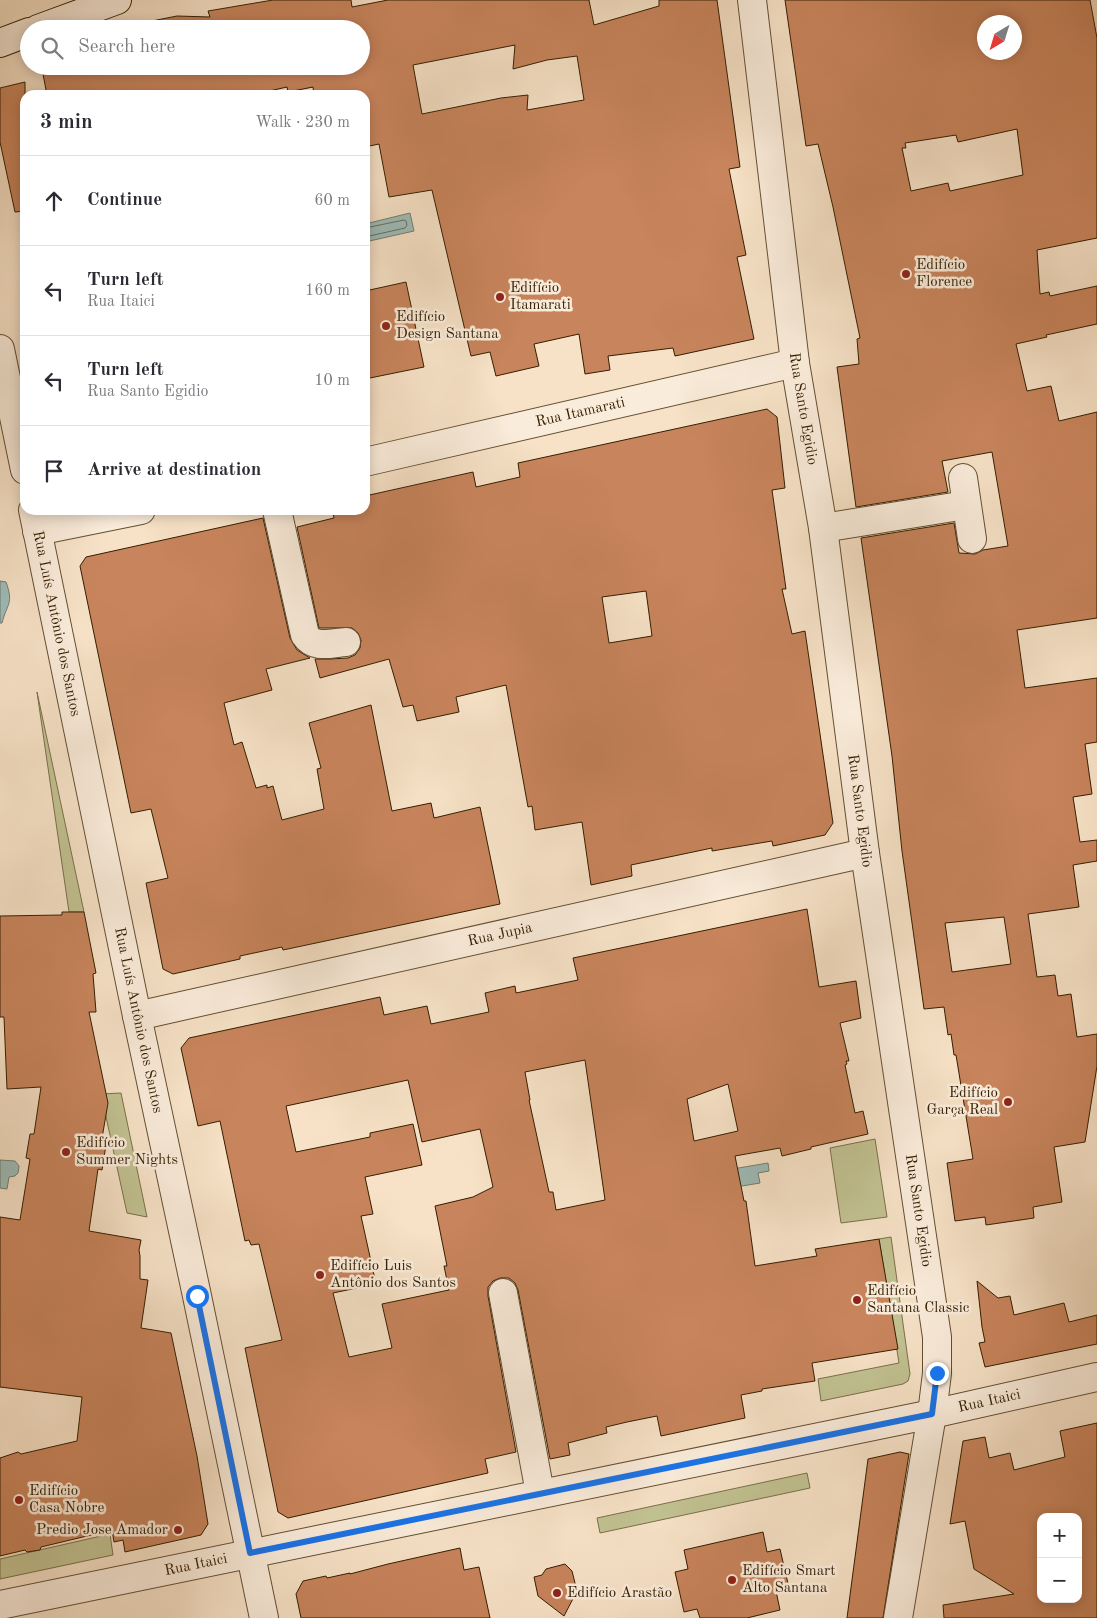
<!DOCTYPE html>
<html lang="en">
<head>
<meta charset="utf-8">
<style>
  body { margin:0; font-family:"Old Standard TT",serif; background:#f2f2f3; color:#2b2b33 }
  .controls { position:absolute; right:15px; bottom:15px; display:grid; overflow:hidden; border-radius:10px; box-shadow:0 2px 12px #0003 }
  .controls button { width:45px; height:45px; display:grid; place-items:center; padding:0; border:0; border-bottom:1px solid #e1e1e2; background:#fff; color:#2b2b33; font:25px sans-serif }
  .compass { position:absolute; left:977px; top:15px; width:45px; height:45px; border-radius:50%; background:#fff; box-shadow:0 2px 12px #0003; rotate:218deg }
  .stop { position:absolute; width:15px; height:15px; margin:-11px; border:4px solid #1a73e8; border-radius:50%; background:#fff }
  .stop.end { background:#1a73e8; border-color:#fff; box-shadow:0 1px 5px #0008 }
  .list { margin:0; padding:0; list-style:none }
  h2 { display:flex; justify-content:space-between; align-items:center; height:65px; margin:0; padding:0 20px; font-size:21px }
  h2 small { font-size:16px; font-weight:400; color:#7c7c81 }
  .list li { display:grid; grid-template-columns:32px 1fr auto; gap:15px; align-items:center; box-sizing:border-box; height:90px; padding:0 20px; border-top:1px solid #e1e1e2 }
  .list b { display:block; font-size:19px; white-space:nowrap }
  .list p { margin:0; font-size:16px; white-space:nowrap; color:#7c7c81 }
  .list em { font-size:16px; font-style:normal; color:#7c7c81 }
  .icon { flex:none; width:28px; height:28px; fill:none; stroke:currentColor; stroke-width:2; stroke-linecap:round; stroke-linejoin:round }
  .map { position:relative; flex:none; width:1097px; height:1618px; overflow:hidden }
  .search { position:absolute; background:#fff; box-shadow:0 2px 12px #0003; left:20px; top:20px; width:350px; height:55px; display:flex; align-items:center; gap:12px; box-sizing:border-box; padding:0 18px; border-radius:28px; color:#7c7c81; font-size:19px }
  .panel { position:absolute; background:#fff; box-shadow:0 2px 12px #0003; left:20px; top:90px; width:350px; height:425px; border-radius:15px }
  .map>svg:first-child { display:block }
  .green { fill:#c2c292; stroke:#7a7049 }
  .water { fill:#9ebdba; stroke:#737d70 }
  .lines { fill:none; stroke-linecap:round; stroke-linejoin:round }
  .shore { stroke:#686e5d; stroke-width:1 }
  .building { fill:#c8845c; stroke:#331e00; fill-rule:evenodd }
  .minor-casing { stroke:#644f32; stroke-width:30 }
  .secondary-casing { stroke:#331e00; stroke-width:30 }
  .minor { stroke:#faecdb; stroke-width:28 }
  .secondary { stroke:#faecdb; stroke-width:28 }
  .route { stroke:#1a73e8; stroke-width:6 }
  .poi-dot { fill:#8f2418; stroke:#faecdb; stroke-width:2 }
  .labels { text-anchor:middle; dominant-baseline:central; stroke-width:5; stroke-linejoin:round; paint-order:stroke }
  .poi-label { font-size:15px; fill:#331e00; stroke:#faecdb; text-anchor:start }
  .street-label { font-size:15px; fill:#331e00; stroke:#faecdb }
</style>
</head>
<body>
<div class="map">
<svg width="1097" height="1618" viewBox="0 0 1097 1618">
  <rect width="100%" height="100%" fill="#f7e2c7"/>
  <filter id="stains"><feTurbulence type="fractalNoise" baseFrequency=".004" numOctaves="4"/><feColorMatrix values="0 0 0 0 .2 0 0 0 0 .09 0 0 0 0 .02 0 0 0 .5 -.17"/></filter>
  <radialGradient id="worn" r=".72"><stop offset=".6" stop-color="#630" stop-opacity="0"/><stop offset="1" stop-color="#630" stop-opacity=".3"/></radialGradient>
  <g class="green">
    <polygon points="37,692 84,912 69,912"/>
    <polygon points="121,1093 147,1217 127,1213 101,1094"/>
    <polygon points="875,1139 887,1217 841,1223 830,1148"/>
    <polygon points="891,1237 910,1374 908,1381 903,1384 821,1401 818,1379 899,1363 879,1239"/>
    <polygon points="807,1473 810,1488 600,1533 597,1518"/>
    <polygon points="110,1534 113,1555 0,1579 0,1559"/>
  </g>
  <g class="water">
    <polygon points="410,213 414,231 365,242 365,224"/>
    <path d="M0 581 6 582C14 604 7 603 2 623H0Z"/>
    <polygon points="0,1160 15,1161 19,1166 18,1173 15,1176 9,1177 7,1189 0,1188"/>
    <polygon points="768,1163 769,1171 758,1173 760,1183 730,1188 715,1172"/>
  </g>
  <g class="lines">
    <polyline class="shore" points="365,228 404,220 406,221 407,225 405,228 365,237"/>
  </g>
  <g class="building">
    <path d="M273 0H351L352 7 388 0H589L594 25 659 6V0H717L740 167 729 169 746 255 737 257 754 339 675 356 673 348 608 356 610 370 585 374 579 334 534 344 539 366 496 376 490 352 471 356 432 190 389 197 379 144 365 147V95H314L313 87 288 92 287 87 252 95H47L42 69 49 66H361V29H112L177 16 210 17 208 11ZM515 45 513 69 547 60 577 56 584 100 527 110 528 95 501 98 422 114 413 65Z"/>
    <path d="M785 0H1090L1097 38V238L1037 250 1040 294 1049 292 1050 296 1097 286V324L1046 335 1047 337 1016 344 1027 391 1051 386 1059 421 1097 412V618L1017 630 1025 688 1097 678V742L1085 744 1092 794 1073 797 1080 842 1097 840V861L1073 865 1079 907 1028 914 1037 977 1055 975 1058 996 1071 994 1077 1037 1097 1034V1066L1085 1142 1054 1147 1062 1202 1033 1207 1034 1218 986 1225 985 1217 955 1221 947 1163 973 1159 956 1055H954L951 1034 948 1035 944 1007 924 1009 902 851 892 756 861 538 954 523 959 553 975 554 983 550 1008 546 992 452 942 461 948 492 856 507 837 367 859 364 857 339 860 338 833 207 818 144 806 146ZM984 22H1014V52H984ZM1017 129 1023 175 950 191 948 183 911 191 902 148H906L905 143 956 135 958 142ZM1004 917 1011 964 952 972 945 923Z"/>
    <polygon points="25,82 25,211 15,212 0,142 0,88"/>
    <polygon points="406,282 424,367 365,379 365,291"/>
    <path d="M767 409 777 417 785 488 772 490 786 589H782L792 634 805 631 833 823 825 835 773 846 772 841 712 851V848L631 865 632 876 591 885 582 822 535 830 532 806 528 807 506 685 456 697 459 712 417 721 413 705 403 707 389 659 320 678 315 659H330L348 658 355 655 360 648 361 640 358 633 352 628H319L297 527 334 518 332 510H365V496L473 472 476 487 520 477 518 463ZM646 591 652 636 609 643 602 597Z"/>
    <polygon points="263,518 290,638 297,650 310,658 266,669 272,690 224,703 234,745 242,742 256,788 267,785 267,788 273,786 282,820 324,809 317,769 321,768 309,723 371,705 392,811 431,803 434,818 480,807 500,904 283,950 282,947 240,956 240,959 173,974 163,969 146,883 168,878 151,809 131,813 80,566 86,557"/>
    <path d="M807 909 819 987 856 981 861 1018 840 1023 849 1061H846L847 1064 845 1065 855 1113 863 1111 868 1134 811 1147V1149L782 1156 780 1148 735 1156 744 1201H746L755 1266 817 1256 815 1249 879 1239 898 1349 812 1363 815 1381 762 1389V1391L741 1395 745 1418 661 1436 657 1416 627 1422 606 1427 607 1433 568 1443 570 1455 550 1459 518 1290 515 1283 509 1278H500L493 1281 488 1287V1296L516 1452 485 1459 488 1473 288 1518 278 1512 245 1348 282 1340 259 1244 251 1245 249 1240 245 1241 220 1121 198 1126 181 1048 189 1038 380 997 384 1015 427 1006 431 1024 489 1012 485 993 515 986 516 993 578 980 573 958ZM585 1060 605 1200 556 1210 553 1192H549L529 1100H530L525 1072ZM408 1080 422 1142 480 1129 493 1187 473 1197 435 1206 447 1266H444L449 1290 382 1304 392 1348 349 1357 333 1293 376 1284 361 1216 373 1214 365 1177 422 1165 413 1124 370 1133V1137L296 1152 286 1106ZM728 1084 738 1131 694 1141 687 1099Z"/>
    <polygon points="62,912 84,912 96,973 93,974 96,1012 89,1012 108,1103 101,1144 106,1145 102,1170 98,1169 89,1231 141,1240 139,1250 140,1256 140,1279 148,1280 141,1328 171,1333 197,1456 208,1524 201,1535 125,1552 123,1540 114,1542 112,1530 41,1547 40,1550 27,1552 25,1550 0,1556 0,1458 18,1452 21,1454 77,1441 82,1397 0,1387 0,1217 20,1220 30,1159 26,1158 30,1134 34,1134 41,1087 7,1089 4,1017 0,1017 0,916 62,915"/>
    <polygon points="977,1281 998,1298 1010,1296 1014,1315 1064,1303 1069,1322 1097,1315 1097,1344 985,1367 979,1343 985,1342 982,1327"/>
    <path d="M1097 1423V1618H944L943 1605 1014 1594 974 1569 965 1521 950 1524 963 1441 985 1437 989 1458 1010 1453 1014 1470 1065 1457 1060 1431ZM1041 1517H1078V1599H1041Z"/>
    <polygon points="900,1452 909,1454 883,1618 847,1618 868,1459"/>
    <polygon points="763,1532 767,1552 780,1549 789,1588 776,1591 780,1610 747,1618 700,1618 697,1609 684,1612 675,1572 688,1569 684,1550"/>
    <polygon points="460,1548 464,1570 479,1567 490,1618 301,1618 296,1594 303,1581 326,1576 327,1578 350,1573 350,1574 388,1564"/>
    <polygon points="565,1564 572,1571 577,1591 564,1616 538,1596 534,1577 542,1575 546,1569"/>
  </g>
  <g class="lines">
    <defs>
      <g id="minor">
        <path id="s1" d="M752 0 795 363 823 528 865 853 937 1337V1373L932 1414 898 1618"/>
        <polyline points="0,349 25,470"/>
        <path id="s2" d="M365 462 795 363"/>
        <polyline points="963,478 972,539"/>
        <path id="s3" d="M33 510 137 1016 197 1296 264 1618"/>
        <path d="M277 510 305 635C314 649 331 643 346 642"/>
        <polyline points="823,528 966,505"/>
        <polyline points="37,531 141,510"/>
        <path id="s4" d="M137 1016 865 853"/>
        <polyline points="503,1293 540,1493"/>
        <path id="s5" d="M0 1605 932 1414 1097 1377"/>
      </g>
      <g id="secondary">
        <polyline points="38,29 117,0"/>
        <polyline points="0,43 29,32"/>
      </g>
    </defs>
    <use href="#minor" class="minor-casing"/>
    <use href="#secondary" class="secondary-casing"/>
    <use href="#minor" class="minor"/>
    <use href="#secondary" class="secondary"/>
  </g>
  <g class="lines">
    <polyline class="route" points="197,1296 250,1553 932,1414 937,1373"/>
  </g>
  <g class="poi-dot">
    <circle cx="906" cy="274" r="5"/>
    <circle cx="500" cy="297" r="5"/>
    <circle cx="386" cy="326" r="5"/>
    <circle cx="1008" cy="1102" r="5"/>
    <circle cx="66" cy="1152" r="5"/>
    <circle cx="320" cy="1275" r="5"/>
    <circle cx="857" cy="1300" r="5"/>
    <circle cx="19" cy="1500" r="5"/>
    <circle cx="178" cy="1530" r="5"/>
    <circle cx="732" cy="1580" r="5"/>
    <circle cx="557" cy="1593" r="5"/>
  </g>
  <g class="labels">
    <g class="poi-label">
      <text x="916" y="265">Edifício<tspan x="916" dy="17">Florence</tspan></text>
      <text x="510" y="288">Edifício<tspan x="510" dy="17">Itamarati</tspan></text>
      <text x="396" y="317">Edifício<tspan x="396" dy="17">Design Santana</tspan></text>
      <text x="998" y="1093" text-anchor="end">Edifício<tspan x="998" dy="17">Garça Real</tspan></text>
      <text x="76" y="1143">Edifício<tspan x="76" dy="17">Summer Nights</tspan></text>
      <text x="330" y="1266">Edifício Luis<tspan x="330" dy="17">Antônio dos Santos</tspan></text>
      <text x="867" y="1291">Edifício<tspan x="867" dy="17">Santana Classic</tspan></text>
      <text x="29" y="1491">Edifício<tspan x="29" dy="17">Casa Nobre</tspan></text>
      <text x="168" y="1530" text-anchor="end">Predio Jose Amador</text>
      <text x="742" y="1571">Edifício Smart<tspan x="742" dy="17">Alto Santana</tspan></text>
      <text x="567" y="1593">Edifício Arastão</text>
    </g>
    <g class="street-label">
      <text stroke="none"><textPath href="#s1" startOffset="412">Rua Santo Egidio</textPath></text>
      <text stroke="none"><textPath href="#s2" startOffset="221">Rua Itamarati</textPath></text>
      <text stroke="none"><textPath href="#s3" startOffset="116">Rua Luís Antônio dos Santos</textPath></text>
      <text stroke="none"><textPath href="#s1" startOffset="818">Rua Santo Egidio</textPath></text>
      <text stroke="none"><textPath href="#s4" startOffset="372">Rua Jupia</textPath></text>
      <text stroke="none"><textPath href="#s3" startOffset="521">Rua Luís Antônio dos Santos</textPath></text>
      <text stroke="none"><textPath href="#s1" startOffset="1222">Rua Santo Egidio</textPath></text>
      <text stroke="none"><textPath href="#s5" startOffset="1010">Rua Itaici</textPath></text>
      <text stroke="none"><textPath href="#s5" startOffset="200">Rua Itaici</textPath></text>
    </g>
  </g>
  <rect width="100%" height="100%" filter="url(#stains)"/>
  <rect width="100%" height="100%" fill="url(#worn)"/>
</svg>
<div class="controls">
<button>+</button>
<button>−</button>
</div>
<svg class="compass" viewBox="-18 -18 36 36"><path d="M0-13l5 13h-10z" fill="#e53935"/><path d="M0 13l5-13h-10z" fill="#7c7c81"/></svg>
<div class="stop" style="left:197px;top:1296px"></div>
<div class="stop end" style="left:937px;top:1373px"></div>
<div class="search"><svg class="icon" aria-label="search" viewBox="0 0 24 24"><circle cx="10" cy="10" r="6"/><path d="M15 15l6 6"/></svg>Search here</div>
<section class="panel">
<h2>3 min<small>Walk · 230 m</small></h2>
<ul class="list">
<li><svg class="icon" aria-label="ahead" viewBox="0 0 24 24"><path d="M12 20V5M6 11l6-6 6 6"/></svg><div><b>Continue</b></div><em>60 m</em></li>
<li><svg class="icon" aria-label="left" viewBox="0 0 24 24"><path d="M17 20v-9H6M10 6l-5 5 5 5"/></svg><div><b>Turn left</b><p>Rua Itaici</p></div><em>160 m</em></li>
<li><svg class="icon" aria-label="left" viewBox="0 0 24 24"><path d="M17 20v-9H6M10 6l-5 5 5 5"/></svg><div><b>Turn left</b><p>Rua Santo Egidio</p></div><em>10 m</em></li>
<li><svg class="icon" aria-label="arrive" viewBox="0 0 24 24"><path d="M6 21V4h12l-3 4 3 4H6"/></svg><div><b>Arrive at destination</b></div></li>
</ul>
</section>
</div>
</body>
</html>
